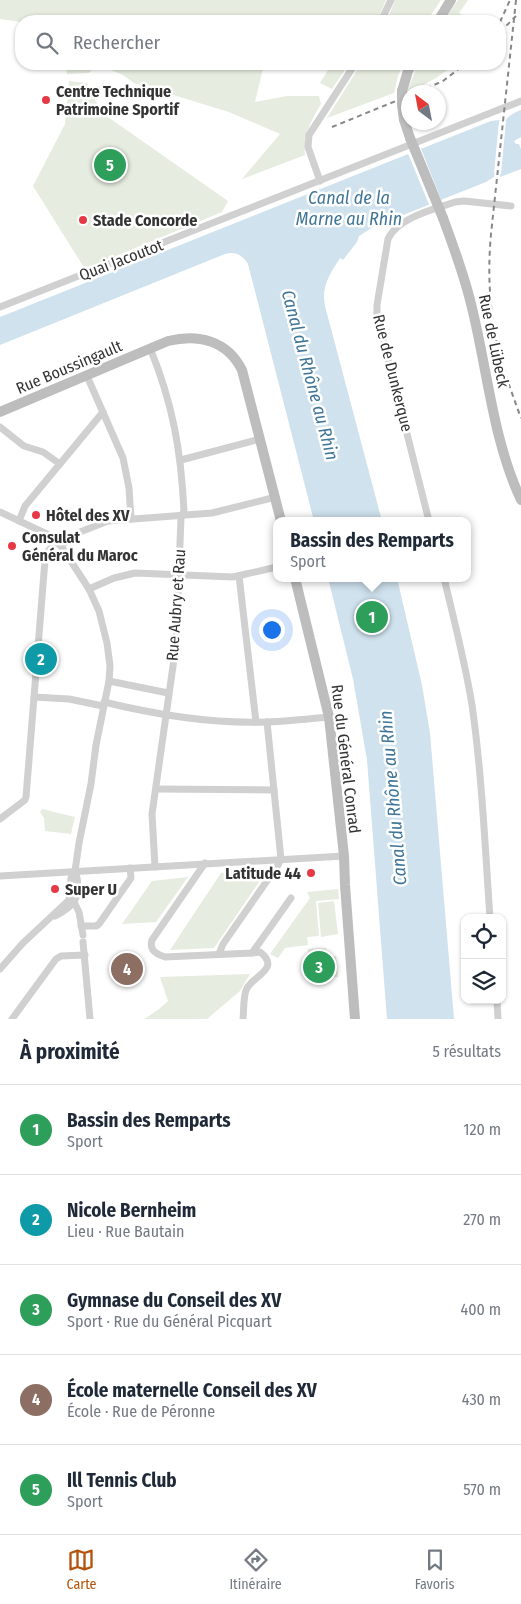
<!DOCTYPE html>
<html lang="fr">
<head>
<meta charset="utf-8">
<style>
  body { margin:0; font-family:"Fira Sans Condensed",sans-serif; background:#f2f2f3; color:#1f2937 }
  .controls { position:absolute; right:15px; bottom:15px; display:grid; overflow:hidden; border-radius:10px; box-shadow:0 1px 4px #0004 }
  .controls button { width:45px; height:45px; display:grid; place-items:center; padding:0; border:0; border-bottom:1px solid #e0e1e3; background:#fff; color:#1f2937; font:25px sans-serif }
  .compass { position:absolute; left:401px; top:85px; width:45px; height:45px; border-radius:50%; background:#fff; box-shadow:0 1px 4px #0004; rotate:328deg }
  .you { position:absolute; left:271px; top:629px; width:18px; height:18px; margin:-12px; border:4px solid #fff; border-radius:50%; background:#1a73e8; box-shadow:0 0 0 8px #1a73e833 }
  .badge { display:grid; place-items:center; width:32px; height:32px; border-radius:50%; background:#b45309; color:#fff; font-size:16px; font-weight:700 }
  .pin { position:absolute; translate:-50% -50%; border:2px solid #fff; box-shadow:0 1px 5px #0006 }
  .popup { position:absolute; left:273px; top:517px; width:198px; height:65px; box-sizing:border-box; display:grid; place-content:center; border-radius:10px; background:#fff; filter:drop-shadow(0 1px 4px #0005); font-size:16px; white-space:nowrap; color:#747a83 }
  .popup b { font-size:19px; color:#1f2937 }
  .popup::after { content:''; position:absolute; left:50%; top:100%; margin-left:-10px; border:10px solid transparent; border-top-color:#fff }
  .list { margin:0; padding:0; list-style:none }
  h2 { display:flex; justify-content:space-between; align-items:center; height:65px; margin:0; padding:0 20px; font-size:21px }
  h2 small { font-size:16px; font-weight:400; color:#747a83 }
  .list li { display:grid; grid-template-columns:32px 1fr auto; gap:15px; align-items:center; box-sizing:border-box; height:90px; padding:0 20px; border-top:1px solid #e0e1e3 }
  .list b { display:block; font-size:19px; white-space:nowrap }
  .list p { margin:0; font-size:16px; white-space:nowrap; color:#747a83 }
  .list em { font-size:16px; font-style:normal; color:#747a83 }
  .icon { flex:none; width:28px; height:28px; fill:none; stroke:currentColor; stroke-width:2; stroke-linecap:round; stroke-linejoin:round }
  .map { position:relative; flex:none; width:521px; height:1019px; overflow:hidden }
  .search { position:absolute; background:#fff; box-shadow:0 1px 4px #0004; left:15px; right:15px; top:15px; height:55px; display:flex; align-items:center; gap:12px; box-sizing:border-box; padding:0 18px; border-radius:20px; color:#747a83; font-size:19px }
  .sheet { height:515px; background:#fff }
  nav { display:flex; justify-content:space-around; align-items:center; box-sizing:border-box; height:70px; border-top:1px solid #e0e1e3; background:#fff; font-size:14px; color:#747a83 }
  nav a { display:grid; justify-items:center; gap:2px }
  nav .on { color:#b45309 }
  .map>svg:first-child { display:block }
  .green { fill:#e6ecdf }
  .water { fill:#cfe2ee }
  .pier { fill:#fff }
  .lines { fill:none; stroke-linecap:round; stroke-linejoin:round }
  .minor { stroke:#d0d0d0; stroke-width:7 }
  .secondary { stroke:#bdbdbd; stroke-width:10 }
  .rail { stroke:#888; stroke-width:2; stroke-dasharray:5 4; stroke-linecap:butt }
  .secondary-bridge { stroke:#bdbdbd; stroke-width:10 }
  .poi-dot { fill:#e63946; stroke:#fff; stroke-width:2 }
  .labels { text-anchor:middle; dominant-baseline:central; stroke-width:5; stroke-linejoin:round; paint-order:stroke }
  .poi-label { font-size:16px; font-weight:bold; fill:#333; stroke:#fff; text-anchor:start }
  .street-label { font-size:16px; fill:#333; stroke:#fff }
  .water-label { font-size:18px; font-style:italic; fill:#3f7597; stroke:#fff }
</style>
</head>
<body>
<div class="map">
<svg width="521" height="1019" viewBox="0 0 521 1019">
  <rect width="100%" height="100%" fill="#fff"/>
  <g class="green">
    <polygon points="0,0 386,0 377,21 21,22 0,19"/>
    <polygon points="395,0 441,0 427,21 387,21"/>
    <polygon points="458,0 468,0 459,13 470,21 444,21"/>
    <path d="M66 64H264L255 102 287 96H319L321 104C311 121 303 135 305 155L242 179 280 134 229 112 134 83 123 75 97 64 89 73 67 74Z"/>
    <polygon points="332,64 349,64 332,89 320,83"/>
    <polygon points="361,64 403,64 398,76 394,93 327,118"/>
    <polygon points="418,64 456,64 436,78 406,94"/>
    <polygon points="69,81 87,83 95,100 105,115 228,201 222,212 85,269 33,186 65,124"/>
    <polygon points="42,809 75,817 71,834 45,831 44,818 40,812"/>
    <polygon points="268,869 214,948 170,950 221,873"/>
    <polygon points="188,877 156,922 122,924 152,881"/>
    <polygon points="338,889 339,899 316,901 319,936 307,937 308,945 285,948 278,958 270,954 310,898 307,892"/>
    <polygon points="334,901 338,934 321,937 318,903"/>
    <polygon points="326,948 327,956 336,956 338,977 329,978 329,983 311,984 308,949"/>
    <polygon points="250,974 240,991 207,1019 144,1019 158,1010 168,1001 160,977"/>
  </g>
  <g class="water">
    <path d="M521 110V137L514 141 516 144H519L521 149V169L500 177V170L495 171 494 177 486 182 373 227 359 236 357 242 343 260 340 258C330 274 321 286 325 306L382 521H314L248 264C242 255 236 251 225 254L0 345V317L491 121 500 120V124L505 122C507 116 515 112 521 110Z"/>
    <polygon points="328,578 397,578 422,685 430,733 454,1019 387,1019 367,760 353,679"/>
  </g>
  <g class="pier">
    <polygon points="499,121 506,121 501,174 494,173"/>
    <polygon points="420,146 442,202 430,207 407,151"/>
  </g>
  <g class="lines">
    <g class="minor">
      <polyline points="381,21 391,0"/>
      <polyline points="320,181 308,147 309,135 355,64"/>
      <polyline points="0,307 521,101"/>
      <path d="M150 348C173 404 181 451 184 511L181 518 176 645 152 814 155 867"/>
      <polyline points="87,376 123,458 129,488 131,518"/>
      <polyline points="0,427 24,446 43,452 60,464"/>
      <polyline points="181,460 260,439"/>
      <polyline points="0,512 49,535 61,546 89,589 99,611 107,643 110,666 109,681 96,745 91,784 79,843 75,871 71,878 69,900 23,943 0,969"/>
      <polyline points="19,521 25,506 103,412"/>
      <path d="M429 521 377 315V305L388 239C397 218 434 209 455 202L464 201 511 206"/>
      <polyline points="61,546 80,532 108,521 212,513 276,497"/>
      <polyline points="239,576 256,722"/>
      <path d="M444 578C454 620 465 662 472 705 482 775 485 847 490 918"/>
      <polyline points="89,589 114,578 135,573 233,577 277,567"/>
      <polyline points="109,681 168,693"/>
      <polyline points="34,697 69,699 103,706"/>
      <path d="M104 702C157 715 213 724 267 722 288 721 308 719 329 717"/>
      <polyline points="156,789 274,790"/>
      <polyline points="0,819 25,800 26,797 45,560 48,551 57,541"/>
      <path d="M205 863 152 940C149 950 156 954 165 957L252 953 291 898"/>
      <polyline points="0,876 344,856"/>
      <polyline points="73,900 79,912 83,935"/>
      <path d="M55 916C76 906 83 894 75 871"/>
      <polyline points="81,926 96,926 99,924 131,878 130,868"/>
      <polyline points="83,942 90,1019"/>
      <polyline points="219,954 223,944 278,865 281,859 267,722"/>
      <polyline points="497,1000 498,1019"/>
      <polyline points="12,1019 56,959 61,956 85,955"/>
      <path d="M243 1019C244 1010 243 995 247 988 254 976 281 968 260 952L252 953"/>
    </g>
    <g class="secondary">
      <polyline points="438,21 451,0"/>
      <polyline points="402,91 408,71 412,64"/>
      <polyline points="402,105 404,120 410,138"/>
      <path d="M443 218C454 248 465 277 472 308 488 373 493 440 521 500"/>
      <path d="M0 412 168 341C198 334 227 340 242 370L281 521"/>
      <polyline points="295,578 329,717 344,856 345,885 355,1019"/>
    </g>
    <g class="rail">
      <path d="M516 0 491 234C487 277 490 319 501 360 507 380 514 399 521 418"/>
      <polyline points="500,22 510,0"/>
      <polyline points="500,32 516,16"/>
      <polyline points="418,92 443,81 465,64"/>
      <polyline points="332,127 408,96"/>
    </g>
    <g class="secondary-bridge">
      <polyline points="402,105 402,91"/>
      <polyline points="410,138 443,218"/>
    </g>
  </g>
  <g class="poi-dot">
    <circle cx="46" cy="100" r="5"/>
    <circle cx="83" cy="220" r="5"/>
    <circle cx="36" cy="515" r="5"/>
    <circle cx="12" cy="546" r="5"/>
    <circle cx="311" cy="873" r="5"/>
    <circle cx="55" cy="889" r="5"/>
  </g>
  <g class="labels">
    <g class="poi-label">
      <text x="56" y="91">Centre Technique<tspan x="56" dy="18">Patrimoine Sportif</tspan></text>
      <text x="93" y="220">Stade Concorde</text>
      <text x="46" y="515">Hôtel des XV</text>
      <text x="22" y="537">Consulat<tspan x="22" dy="18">Général du Maroc</tspan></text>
      <text x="301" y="873" text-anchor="end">Latitude 44</text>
      <text x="65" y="889">Super U</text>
    </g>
    <g class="street-label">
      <text transform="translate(121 260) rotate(-21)">Quai Jacoutot</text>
      <text transform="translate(494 341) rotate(78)">Rue de Lübeck</text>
      <text transform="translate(69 367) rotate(-23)">Rue Boussingault</text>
      <text transform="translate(393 373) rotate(76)">Rue de Dunkerque</text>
      <text transform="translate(176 605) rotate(-86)">Rue Aubry et Rau</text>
      <text transform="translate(346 759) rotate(83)">Rue du Général Conrad</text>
    </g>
    <g class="water-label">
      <text x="349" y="198">Canal de la<tspan x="349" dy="21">Marne au Rhin</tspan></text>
      <text transform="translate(310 375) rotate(75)">Canal du Rhône au Rhin</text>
      <text transform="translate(393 798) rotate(-95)">Canal du Rhône au Rhin</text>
    </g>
  </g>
</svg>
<div class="controls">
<button><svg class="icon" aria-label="locate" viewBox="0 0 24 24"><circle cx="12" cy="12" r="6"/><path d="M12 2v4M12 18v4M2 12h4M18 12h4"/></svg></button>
<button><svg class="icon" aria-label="layers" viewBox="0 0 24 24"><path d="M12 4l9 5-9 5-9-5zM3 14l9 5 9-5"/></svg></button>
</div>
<svg class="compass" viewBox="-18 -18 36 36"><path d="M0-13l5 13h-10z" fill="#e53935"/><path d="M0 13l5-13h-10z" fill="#747a83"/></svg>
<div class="you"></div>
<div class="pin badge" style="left:372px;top:617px;background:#2e9e5b">1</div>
<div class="popup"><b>Bassin des Remparts</b>Sport</div>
<div class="pin badge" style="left:41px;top:659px;background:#0f9aa8">2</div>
<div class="pin badge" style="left:319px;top:967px;background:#2e9e5b">3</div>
<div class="pin badge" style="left:127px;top:969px;background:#8d6e63">4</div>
<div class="pin badge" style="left:110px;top:165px;background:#2e9e5b">5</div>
<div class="search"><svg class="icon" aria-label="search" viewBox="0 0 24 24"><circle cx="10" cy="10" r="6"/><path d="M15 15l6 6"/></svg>Rechercher</div>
</div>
<section class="sheet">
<h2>À proximité<small>5 résultats</small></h2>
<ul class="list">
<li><span class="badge" style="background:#2e9e5b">1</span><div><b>Bassin des Remparts</b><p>Sport</p></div><em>120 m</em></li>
<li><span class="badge" style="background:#0f9aa8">2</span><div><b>Nicole Bernheim</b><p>Lieu · Rue Bautain</p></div><em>270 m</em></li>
<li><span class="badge" style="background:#2e9e5b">3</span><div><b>Gymnase du Conseil des XV</b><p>Sport · Rue du Général Picquart</p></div><em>400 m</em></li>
<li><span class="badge" style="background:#8d6e63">4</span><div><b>École maternelle Conseil des XV</b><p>École · Rue de Péronne</p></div><em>430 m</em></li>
<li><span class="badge" style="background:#2e9e5b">5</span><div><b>Ill Tennis Club</b><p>Sport</p></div><em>570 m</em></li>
</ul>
</section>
<nav>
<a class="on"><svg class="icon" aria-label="map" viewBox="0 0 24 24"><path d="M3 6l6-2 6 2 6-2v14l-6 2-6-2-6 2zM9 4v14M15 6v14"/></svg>Carte</a>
<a><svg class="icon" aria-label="directions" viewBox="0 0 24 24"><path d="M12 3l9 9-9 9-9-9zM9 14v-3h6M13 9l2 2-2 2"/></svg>Itinéraire</a>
<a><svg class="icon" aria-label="saved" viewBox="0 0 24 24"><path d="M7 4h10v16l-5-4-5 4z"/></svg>Favoris</a>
</nav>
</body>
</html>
